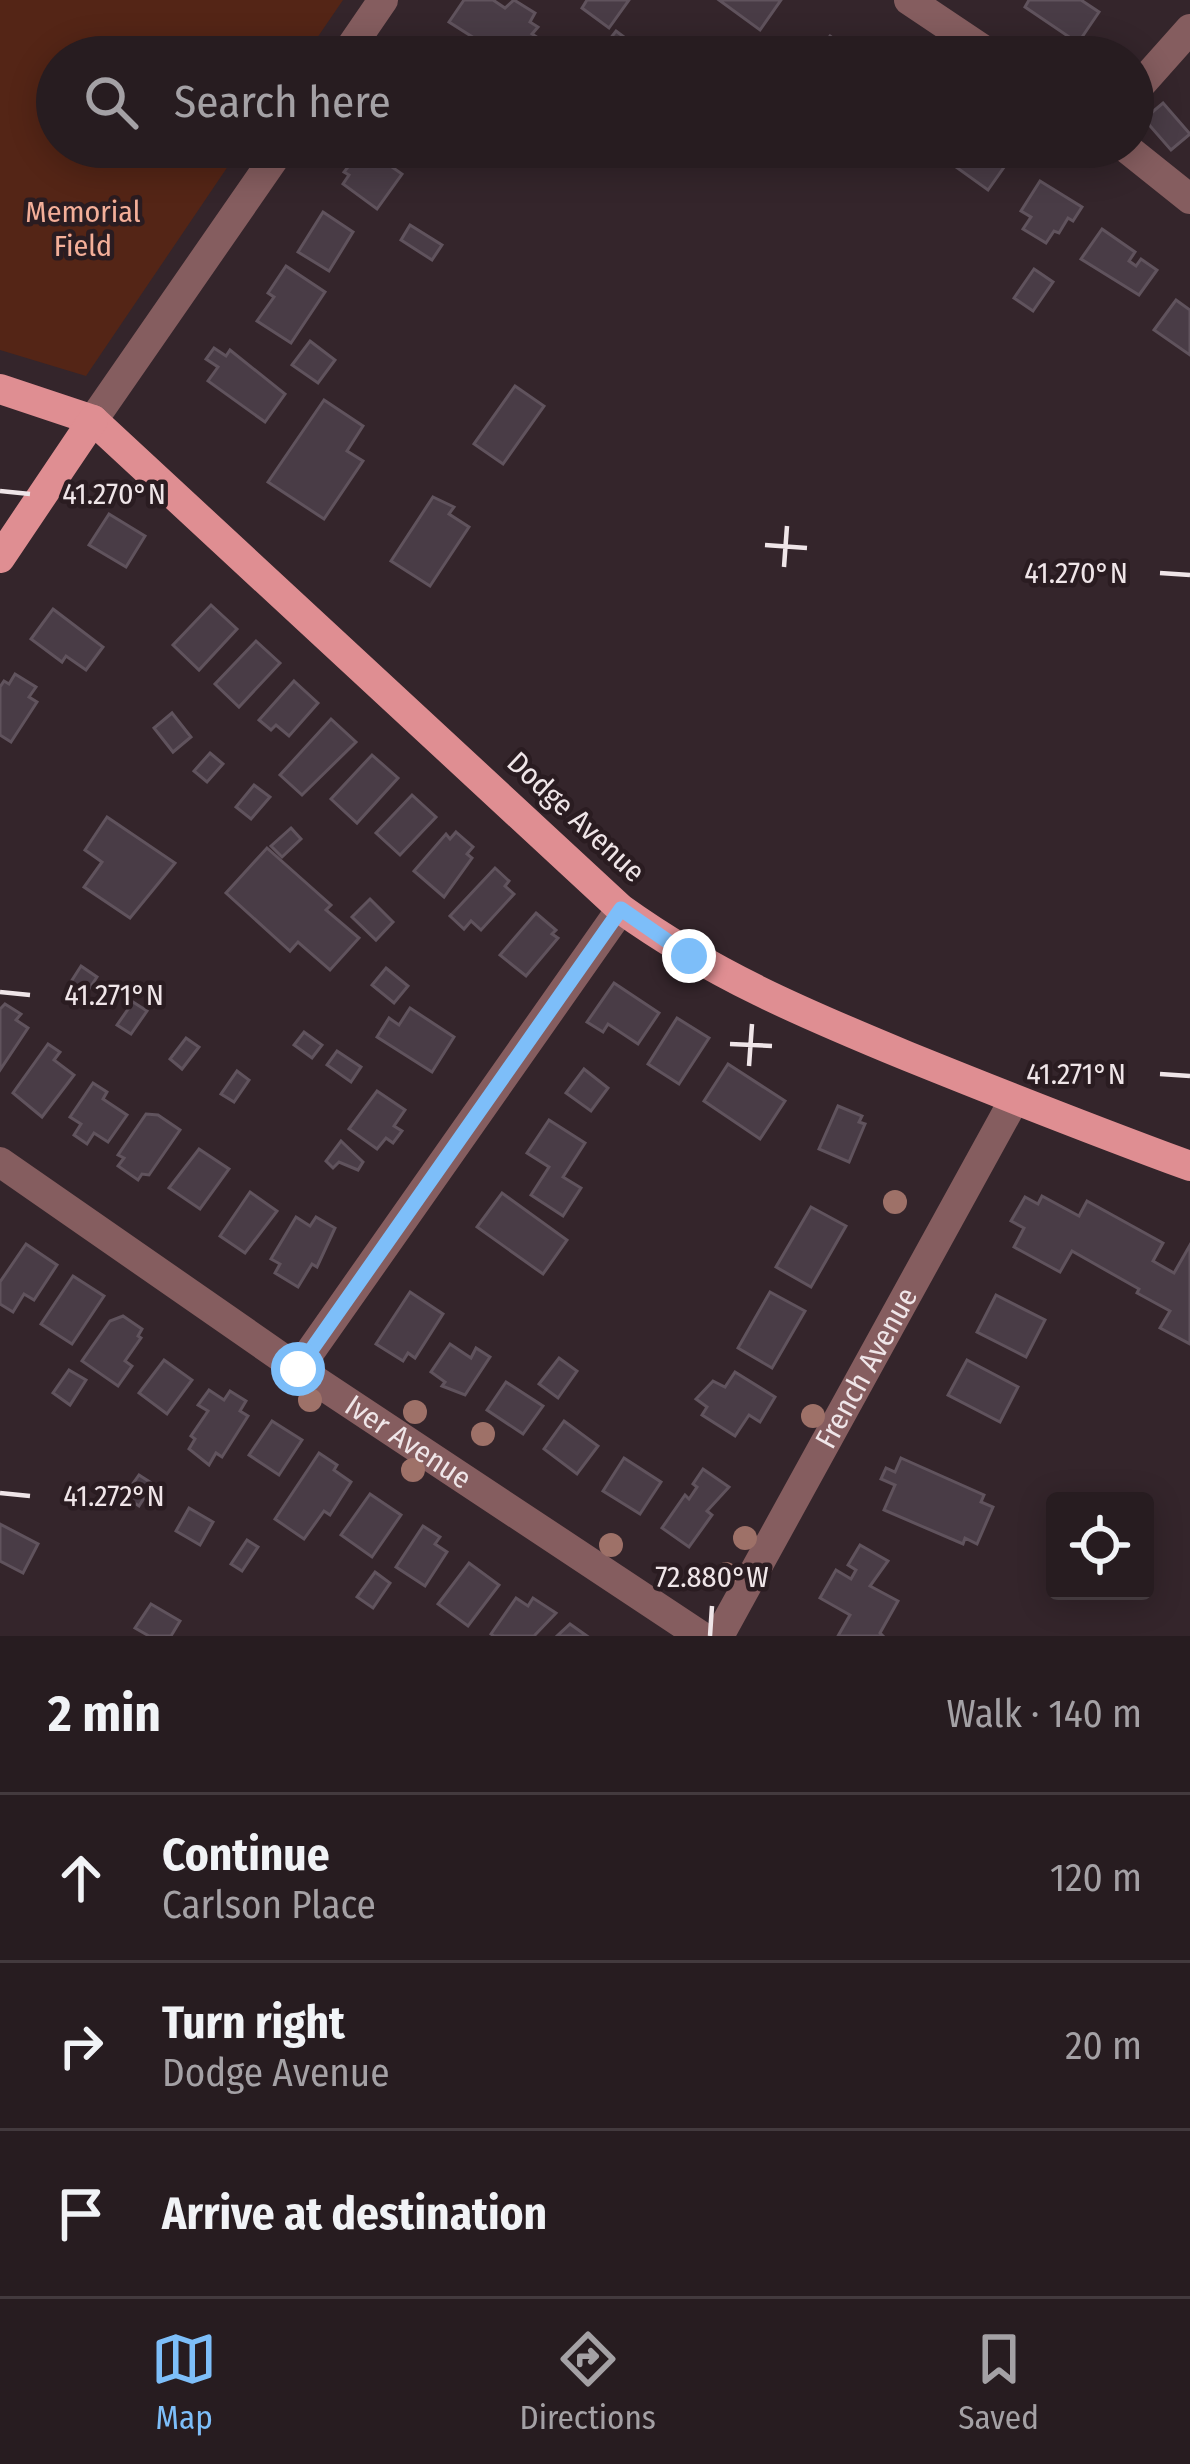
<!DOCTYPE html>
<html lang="en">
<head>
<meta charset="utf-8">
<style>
  body { margin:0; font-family:"Fira Sans Condensed",sans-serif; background:#33292d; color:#f1f3f6 }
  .controls { position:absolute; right:36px; bottom:36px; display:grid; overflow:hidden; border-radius:12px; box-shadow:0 6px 30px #0003 }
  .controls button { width:108px; height:108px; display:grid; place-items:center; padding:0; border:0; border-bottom:3px solid #433a3e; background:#271c20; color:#f1f3f6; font:60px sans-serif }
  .stop { position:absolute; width:36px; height:36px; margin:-27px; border:9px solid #7dbef9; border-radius:50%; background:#fff }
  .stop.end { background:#7dbef9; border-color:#fff; box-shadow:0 3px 12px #0008 }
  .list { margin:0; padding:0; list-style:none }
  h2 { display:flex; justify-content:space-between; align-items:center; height:156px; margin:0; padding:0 48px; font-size:51px }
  h2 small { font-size:39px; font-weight:400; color:#a4a1a5 }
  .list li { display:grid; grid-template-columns:78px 1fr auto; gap:36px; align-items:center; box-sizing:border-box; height:168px; padding:0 48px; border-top:3px solid #433a3e }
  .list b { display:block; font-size:45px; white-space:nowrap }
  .list p { margin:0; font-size:39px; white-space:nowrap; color:#a4a1a5 }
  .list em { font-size:39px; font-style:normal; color:#a4a1a5 }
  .icon { flex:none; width:66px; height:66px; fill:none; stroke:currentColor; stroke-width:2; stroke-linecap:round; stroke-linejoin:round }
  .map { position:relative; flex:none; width:1190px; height:1636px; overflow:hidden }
  .search { position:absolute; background:#271c20; box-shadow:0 6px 30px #0003; left:36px; right:36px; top:36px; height:132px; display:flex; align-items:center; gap:30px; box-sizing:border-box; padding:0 42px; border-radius:66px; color:#a4a1a5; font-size:45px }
  .sheet { height:660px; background:#271c20 }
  nav { display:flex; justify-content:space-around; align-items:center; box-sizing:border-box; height:168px; border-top:3px solid #433a3e; background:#271c20; font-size:33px; color:#a4a1a5 }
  nav a { display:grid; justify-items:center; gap:6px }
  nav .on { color:#7dbef9 }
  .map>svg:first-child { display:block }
  .green { fill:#542516 }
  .building { fill:#493c46; stroke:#60535d; stroke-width:3 }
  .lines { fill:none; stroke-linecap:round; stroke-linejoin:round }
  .minor { stroke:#855d5f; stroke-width:30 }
  .major { stroke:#df8e92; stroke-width:30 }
  .tree { fill:#9e7168 }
  .route { stroke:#7dbef9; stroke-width:15 }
  .ticks { fill:none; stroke:#efe5e8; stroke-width:4.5 }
  .labels { text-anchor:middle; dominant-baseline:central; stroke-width:9; stroke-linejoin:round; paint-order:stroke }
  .park-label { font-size:30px; fill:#f4af99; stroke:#2a1c21 }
  .street-label { font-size:30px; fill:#efe5e8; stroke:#2a1c21 }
  .ticks-label { font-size:30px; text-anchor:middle; fill:#efe5e8; stroke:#2a1c21; stroke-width:9; stroke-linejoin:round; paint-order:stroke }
</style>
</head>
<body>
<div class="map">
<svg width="1190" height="1636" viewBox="0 0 1190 1636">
  <rect width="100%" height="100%" fill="#34252b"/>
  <polygon class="green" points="0,0 343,0 304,57 57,57 57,147 241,147 86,376 0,350"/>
  <g class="building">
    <polygon points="464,0 493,0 505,8 514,0 535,13 530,22 538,27 532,34 546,43 537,57 520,54 504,57 449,22"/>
    <polygon points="587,0 629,0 609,28 582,8"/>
    <polygon points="719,0 781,0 760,30"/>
    <polygon points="1029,0 1081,0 1099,12 1078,43 1025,7"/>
    <polygon points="616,31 636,46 628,57 616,57 603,48"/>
    <polygon points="830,36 858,57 802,57 814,40 822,46"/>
    <polygon points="1163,103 1190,134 1171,150 1144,119"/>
    <polygon points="960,147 992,147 1009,160 988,190 949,162"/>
    <polygon points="368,150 402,174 377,209 343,184 349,175 344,172 351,163 358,164"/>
    <polygon points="1040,181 1082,207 1073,221 1068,218 1059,233 1054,231 1046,243 1023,229 1031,217 1021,211"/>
    <polygon points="323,212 353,232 329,271 298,252"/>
    <polygon points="410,225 442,245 432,260 401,240"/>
    <polygon points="1102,229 1135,252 1129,261 1136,266 1141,259 1157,270 1139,295 1081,259"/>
    <polygon points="286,266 325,292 291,343 257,321 274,297 268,293"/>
    <polygon points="1034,269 1053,282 1033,311 1014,298"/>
    <polygon points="1176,300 1190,310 1190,355 1154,330"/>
    <polygon points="310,341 335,360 318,383 292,365"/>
    <polygon points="214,348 226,356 230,350 285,394 265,422 208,381 218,367 206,359"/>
    <polygon points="515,386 544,406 503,464 474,444"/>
    <polygon points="324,400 363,426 347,451 363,461 324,519 268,482"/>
    <polygon points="433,497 454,507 449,514 469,527 430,586 391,561"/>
    <polygon points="109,514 145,536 126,567 89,545"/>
    <polygon points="211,605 237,629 199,670 173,645"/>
    <polygon points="53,609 103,647 86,670 66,656 62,662 31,639"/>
    <polygon points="256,641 280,663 239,707 215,684"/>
    <polygon points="15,674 36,687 29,697 37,702 11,742 0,735 0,687 4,681 9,684"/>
    <polygon points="294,681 318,703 289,736 276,725 271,730 259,720"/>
    <polygon points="172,713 191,737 173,752 154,728"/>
    <polygon points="331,719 356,742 302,795 280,775"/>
    <polygon points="210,753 223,764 207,782 194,771"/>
    <polygon points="372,755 398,778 357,823 331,799"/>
    <polygon points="254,785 270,797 251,819 236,807"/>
    <polygon points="412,795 436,817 400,855 376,833"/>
    <polygon points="107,817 175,863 130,918 84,887 102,862 85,850"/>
    <polygon points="291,828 301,839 282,857 271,846"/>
    <polygon points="456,832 473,847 467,854 472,858 444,897 414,871 446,834 450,839"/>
    <polygon points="267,848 331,905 326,910 359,938 330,970 298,942 290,951 226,893"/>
    <polygon points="495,868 509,881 505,886 514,894 481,930 471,921 464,929 450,916"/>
    <polygon points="370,899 393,922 376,940 352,917"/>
    <polygon points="536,913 556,930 552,934 558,938 526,976 500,955"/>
    <polygon points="81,966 97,977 83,998 67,988"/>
    <polygon points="386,968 408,986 394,1003 372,985"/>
    <polygon points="614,983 659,1013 638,1044 608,1024 603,1032 587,1022"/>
    <polygon points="133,1002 147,1011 131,1034 117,1025"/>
    <polygon points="5,1004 21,1014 16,1020 28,1028 0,1070 0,1009"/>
    <polygon points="410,1008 454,1037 432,1072 377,1037 389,1018 399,1025"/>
    <polygon points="677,1018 709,1038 679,1084 648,1064"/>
    <polygon points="304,1032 322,1045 312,1058 294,1045"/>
    <polygon points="186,1038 199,1047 182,1069 170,1059"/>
    <polygon points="48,1044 60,1052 54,1060 74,1075 42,1117 13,1093"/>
    <polygon points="337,1051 361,1067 351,1082 327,1065"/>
    <polygon points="728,1064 785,1101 760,1139 704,1101"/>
    <polygon points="584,1069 608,1088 591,1111 566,1093"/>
    <polygon points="237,1071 249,1080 234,1102 221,1094"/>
    <polygon points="93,1083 107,1092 103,1099 127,1115 108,1142 94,1133 87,1144 74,1135 81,1124 70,1117"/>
    <polygon points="377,1091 405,1110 394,1126 402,1131 393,1143 386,1138 377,1149 349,1129"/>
    <polygon points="838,1106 862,1116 859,1122 865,1124 849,1162 819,1149"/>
    <polygon points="146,1114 158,1115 180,1130 149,1175 142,1174 138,1180 118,1166 124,1158 118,1155"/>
    <polygon points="549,1120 585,1143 563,1177 581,1188 563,1216 531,1195 549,1167 527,1153"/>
    <polygon points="341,1141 363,1162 358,1170 339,1162 333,1168 326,1161"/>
    <polygon points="199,1149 229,1169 200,1209 169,1188"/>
    <polygon points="250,1192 277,1211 245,1253 220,1236"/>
    <polygon points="502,1193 567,1240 543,1274 477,1227"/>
    <polygon points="1042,1196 1079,1216 1087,1201 1163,1243 1153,1261 1174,1273 1190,1245 1190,1344 1160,1328 1170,1311 1137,1293 1139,1289 1072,1251 1060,1272 1014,1247 1024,1228 1011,1221 1025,1197 1038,1204"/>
    <polygon points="811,1207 846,1226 811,1287 776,1267"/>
    <polygon points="296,1217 310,1226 316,1217 335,1228 317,1267 312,1264 298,1287 275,1273 280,1264 271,1259"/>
    <polygon points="26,1244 57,1265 34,1300 24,1294 13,1312 0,1304 0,1282"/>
    <polygon points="73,1276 104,1296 72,1344 41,1324"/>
    <polygon points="410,1292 443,1314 415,1358 408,1353 403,1361 376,1344"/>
    <polygon points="770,1292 805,1311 772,1368 738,1348"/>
    <polygon points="996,1295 1045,1320 1026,1357 977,1332"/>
    <polygon points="123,1316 142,1329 138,1336 141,1338 125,1361 132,1366 118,1386 82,1361 110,1321"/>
    <polygon points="450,1344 471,1358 476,1348 490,1357 465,1395 442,1386 445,1382 431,1372"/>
    <polygon points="559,1358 577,1371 558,1398 539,1384"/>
    <polygon points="164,1360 192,1380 167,1414 139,1393"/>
    <polygon points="967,1360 1018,1387 1000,1422 948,1395"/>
    <polygon points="69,1370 86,1380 70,1405 53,1393"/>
    <polygon points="735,1372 775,1397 760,1422 749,1415 735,1436 702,1415 707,1407 696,1399 713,1381 725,1387"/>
    <polygon points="506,1382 543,1406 523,1434 487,1410"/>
    <polygon points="209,1390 224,1400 230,1391 246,1401 240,1411 248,1416 222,1457 216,1453 209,1465 189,1449 195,1439 191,1436 208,1411 198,1405"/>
    <polygon points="272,1421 302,1440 279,1475 249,1455"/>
    <polygon points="564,1421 598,1446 577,1474 544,1449"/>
    <polygon points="319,1453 337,1465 334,1470 351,1482 330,1515 324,1511 304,1539 275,1519"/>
    <polygon points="624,1458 661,1482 640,1514 603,1491"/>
    <polygon points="901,1458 984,1495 981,1502 993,1507 977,1544 965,1538 963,1544 884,1510 895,1485 881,1479 886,1468 895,1472"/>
    <polygon points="703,1469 729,1487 707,1511 712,1515 689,1547 662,1528 685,1495 689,1499 697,1487 693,1484"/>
    <polygon points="139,1475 153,1484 139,1506 124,1496"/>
    <polygon points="370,1494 401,1515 372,1557 341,1535"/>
    <polygon points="189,1508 213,1522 200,1545 176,1531"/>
    <polygon points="0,1524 38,1544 23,1573 0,1561"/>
    <polygon points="423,1526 440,1537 435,1544 447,1552 425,1586 396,1567"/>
    <polygon points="247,1540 258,1547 242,1571 231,1564"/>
    <polygon points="860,1545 888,1561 870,1586 898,1601 880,1633 883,1636 838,1636 850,1615 820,1598 836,1570 851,1579 856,1570 848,1565"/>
    <polygon points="469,1563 499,1585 468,1626 438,1604"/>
    <polygon points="375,1572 390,1583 373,1608 357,1597"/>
    <polygon points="516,1598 528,1606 533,1598 556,1613 534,1636 494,1636 491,1634"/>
    <polygon points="151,1604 180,1621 171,1636 149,1636 135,1628"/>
    <polygon points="570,1624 587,1636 557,1636"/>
  </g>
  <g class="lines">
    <g class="minor">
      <polyline points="909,0 994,57"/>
      <polyline points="344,57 383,0"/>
      <polyline points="1133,93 1190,29"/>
      <polyline points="1125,147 1190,199"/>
      <polyline points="93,420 282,147"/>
      <path id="s1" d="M0 1162 298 1369 701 1636"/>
      <polyline points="298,1369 621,909"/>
      <path id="s2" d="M719 1636 1014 1100"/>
    </g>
    <g class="major">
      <path d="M0 389 93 420 621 909C713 975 803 1013 907 1056 1001 1094 1095 1131 1190 1166"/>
      <polyline points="0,558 93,420"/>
    </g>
  </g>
  <g class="tree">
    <circle cx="895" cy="1202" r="12"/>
    <circle cx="310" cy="1400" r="12"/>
    <circle cx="415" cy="1412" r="12"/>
    <circle cx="813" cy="1416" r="12"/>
    <circle cx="483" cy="1434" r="12"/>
    <circle cx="413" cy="1470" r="12"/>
    <circle cx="745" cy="1538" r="12"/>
    <circle cx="611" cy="1545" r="12"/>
    <circle cx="726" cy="1574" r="12"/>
  </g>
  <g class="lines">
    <polyline class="route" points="298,1369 621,909 689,956"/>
  </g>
  <path class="ticks" d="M0 491 30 494M765 545 807 548M784 567 787 526M1160 573 1190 575M0 992 30 995M730 1044 772 1046M749 1066 752 1024M1160 1074 1190 1076M0 1493 30 1496M710 1636 712 1606"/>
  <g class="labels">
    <g class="park-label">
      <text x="83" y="212">Memorial<tspan x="83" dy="34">Field</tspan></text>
    </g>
    <g class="street-label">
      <text transform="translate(576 817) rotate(43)">Dodge Avenue</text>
      <text stroke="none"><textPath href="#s2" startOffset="306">French Avenue</textPath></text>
      <text stroke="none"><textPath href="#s1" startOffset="495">Iver Avenue</textPath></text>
    </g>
  </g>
  <g class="ticks-label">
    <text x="114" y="504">41.270°N</text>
    <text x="1076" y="583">41.270°N</text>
    <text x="114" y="1005">41.271°N</text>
    <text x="1076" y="1084">41.271°N</text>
    <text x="114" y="1506">41.272°N</text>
    <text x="712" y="1587">72.880°W</text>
  </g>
</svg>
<div class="controls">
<button><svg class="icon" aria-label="locate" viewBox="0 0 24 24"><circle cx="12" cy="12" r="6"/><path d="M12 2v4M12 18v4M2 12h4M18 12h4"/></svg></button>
</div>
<div class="stop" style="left:298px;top:1369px"></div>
<div class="stop end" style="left:689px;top:956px"></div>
<div class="search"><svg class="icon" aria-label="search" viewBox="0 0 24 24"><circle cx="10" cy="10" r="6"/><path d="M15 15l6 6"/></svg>Search here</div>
</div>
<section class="sheet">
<h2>2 min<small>Walk · 140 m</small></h2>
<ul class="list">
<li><svg class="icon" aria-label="ahead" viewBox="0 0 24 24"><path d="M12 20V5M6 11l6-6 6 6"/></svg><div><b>Continue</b><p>Carlson Place</p></div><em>120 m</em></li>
<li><svg class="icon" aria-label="right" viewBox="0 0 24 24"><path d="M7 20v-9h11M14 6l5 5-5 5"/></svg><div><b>Turn right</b><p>Dodge Avenue</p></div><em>20 m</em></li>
<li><svg class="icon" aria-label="arrive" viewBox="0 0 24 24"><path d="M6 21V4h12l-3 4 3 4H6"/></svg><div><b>Arrive at destination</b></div></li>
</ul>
</section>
<nav>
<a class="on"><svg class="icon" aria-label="map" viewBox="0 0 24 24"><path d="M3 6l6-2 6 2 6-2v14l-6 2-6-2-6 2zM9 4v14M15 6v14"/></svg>Map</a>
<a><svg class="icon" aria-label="directions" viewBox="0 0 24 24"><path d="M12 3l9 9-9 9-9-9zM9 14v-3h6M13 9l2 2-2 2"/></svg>Directions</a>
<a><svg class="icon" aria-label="saved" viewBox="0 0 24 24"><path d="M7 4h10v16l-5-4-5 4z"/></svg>Saved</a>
</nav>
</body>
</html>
